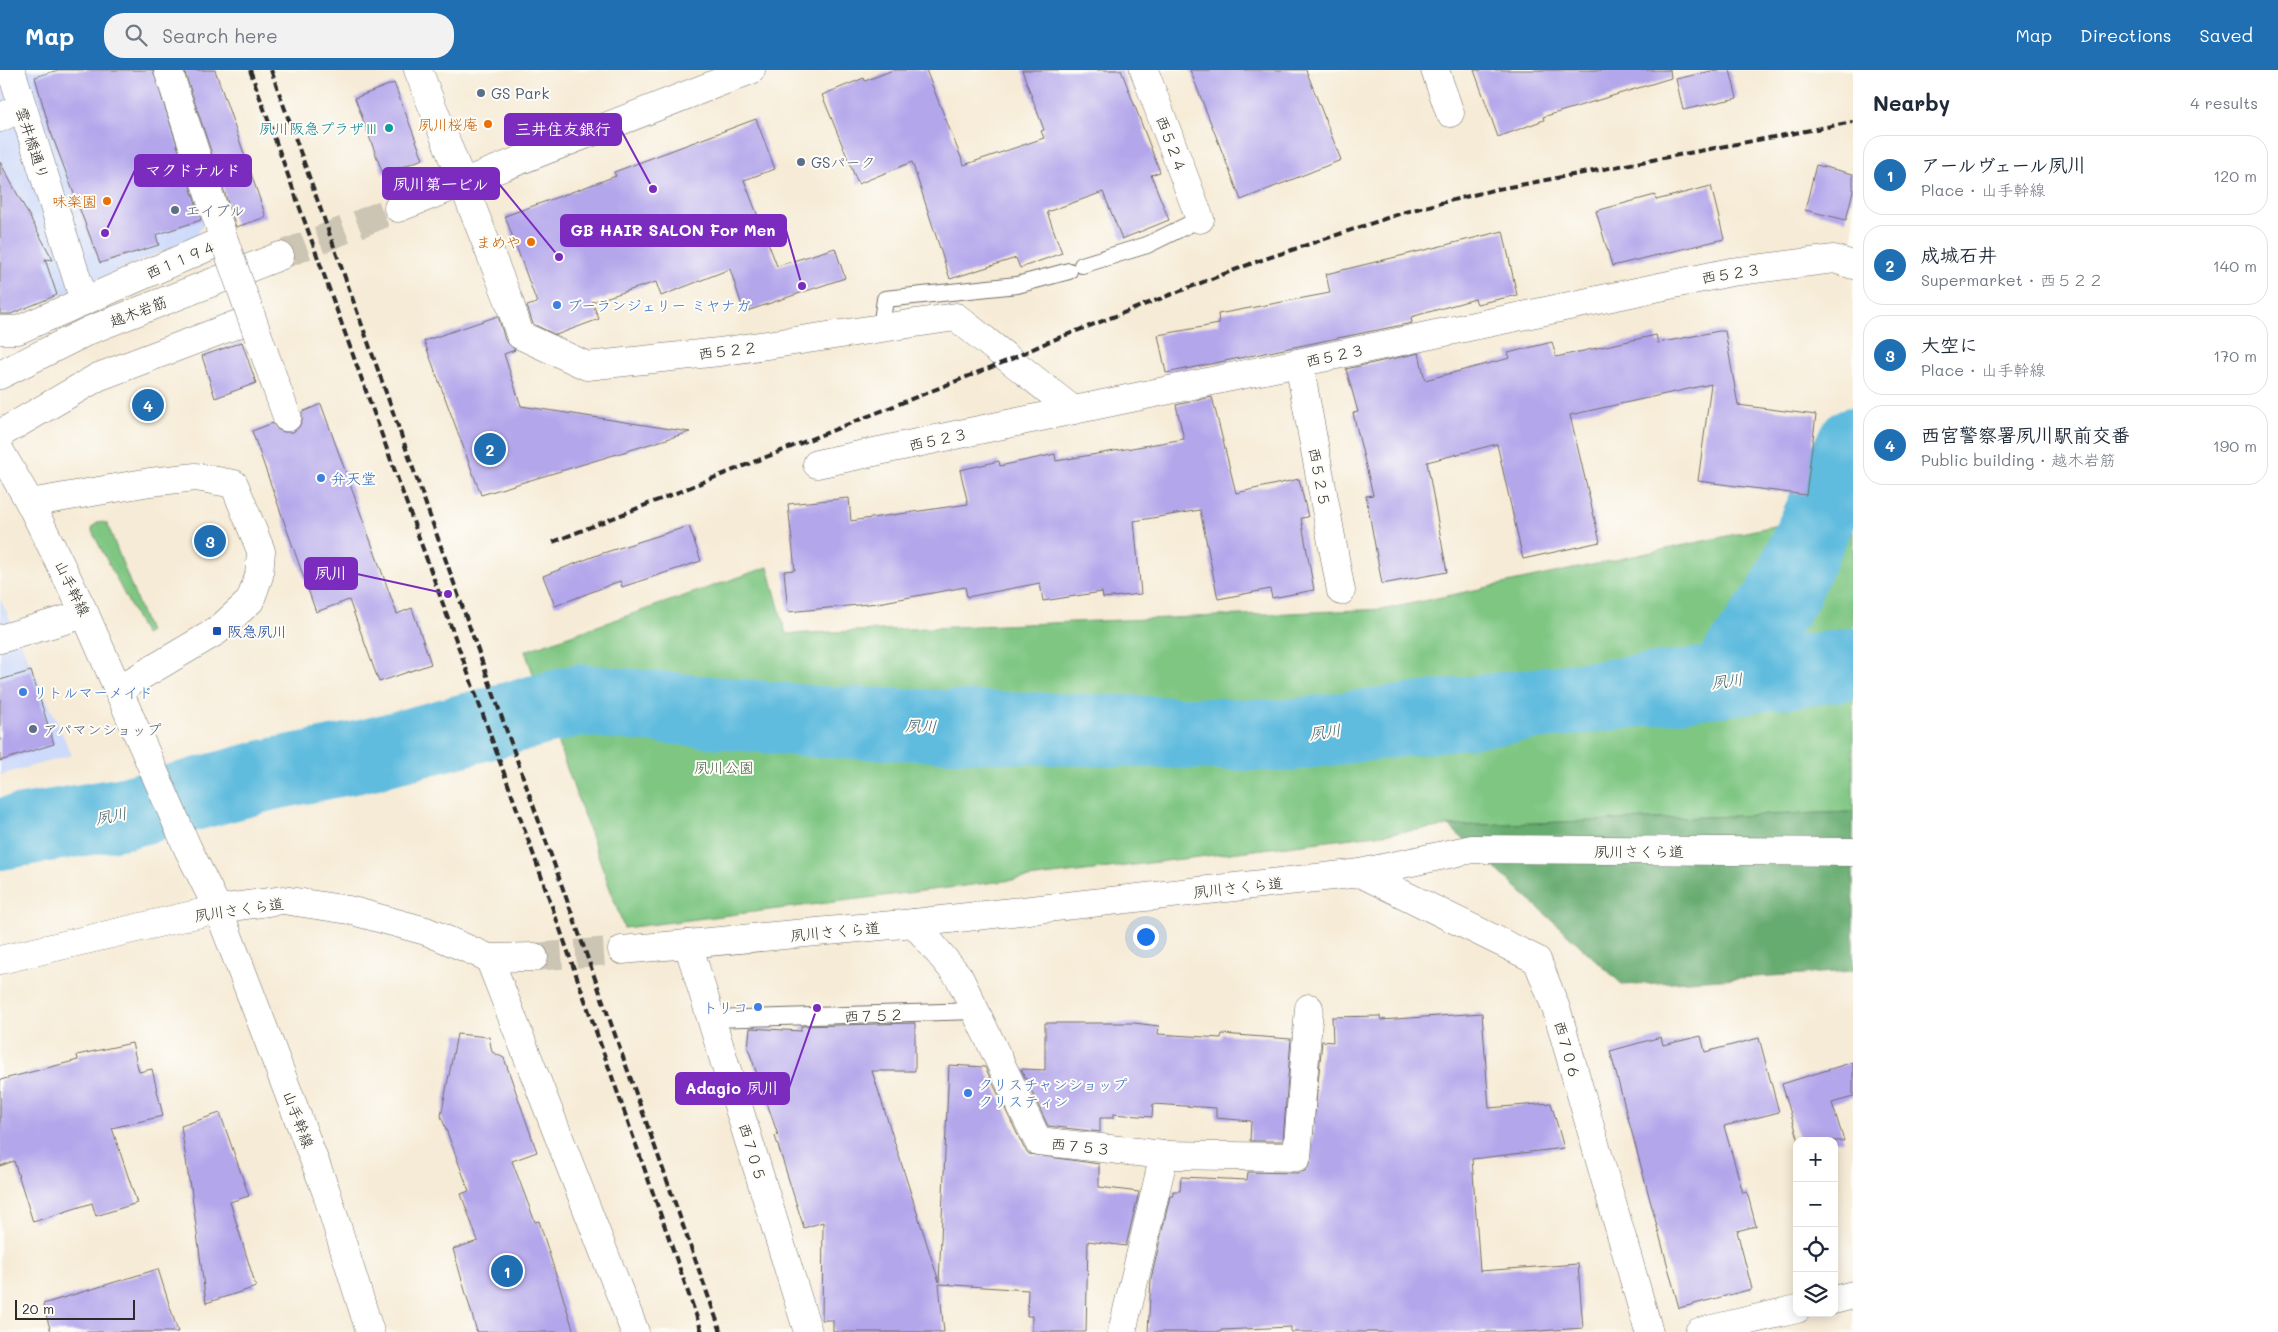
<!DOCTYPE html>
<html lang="en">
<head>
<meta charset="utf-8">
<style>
  body { margin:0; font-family:Mali,"Klee One",sans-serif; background:#f2f2f3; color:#1f2937 }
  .controls { position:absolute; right:15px; bottom:15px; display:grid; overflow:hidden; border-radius:10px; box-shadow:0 2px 12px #0003 }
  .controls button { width:45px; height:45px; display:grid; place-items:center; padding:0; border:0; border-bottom:1px solid #e0e1e3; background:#fff; color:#1f2937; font:25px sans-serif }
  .scale { position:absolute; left:15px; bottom:12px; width:120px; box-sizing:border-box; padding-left:5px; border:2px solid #2b2b2b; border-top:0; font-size:14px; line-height:18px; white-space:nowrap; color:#2b2b2b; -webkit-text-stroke:4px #fdfcf7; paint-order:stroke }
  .you { position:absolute; left:1145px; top:866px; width:18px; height:18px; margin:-12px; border:4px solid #fff; border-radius:50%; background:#1a73e8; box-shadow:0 0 0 8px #1a73e833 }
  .badge { display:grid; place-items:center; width:32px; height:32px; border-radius:50%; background:#1f6fb2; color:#fff; font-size:16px; font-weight:700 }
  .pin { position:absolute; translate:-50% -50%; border:2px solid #fff; box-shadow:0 1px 5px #0006 }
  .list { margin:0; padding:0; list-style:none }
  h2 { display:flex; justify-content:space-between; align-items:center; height:65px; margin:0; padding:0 20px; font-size:21px }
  h2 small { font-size:16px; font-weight:400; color:#747a83 }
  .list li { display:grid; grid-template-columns:32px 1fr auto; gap:15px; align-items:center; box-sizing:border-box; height:80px; margin:0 10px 10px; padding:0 10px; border:1px solid #e0e1e3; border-radius:20px }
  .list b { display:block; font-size:19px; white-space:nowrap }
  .list p { margin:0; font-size:16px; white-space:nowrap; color:#747a83 }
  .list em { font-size:16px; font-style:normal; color:#747a83 }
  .icon { flex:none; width:28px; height:28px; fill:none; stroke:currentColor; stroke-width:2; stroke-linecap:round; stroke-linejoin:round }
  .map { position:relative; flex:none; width:1853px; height:1262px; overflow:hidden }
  header { display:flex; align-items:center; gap:30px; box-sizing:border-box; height:70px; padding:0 25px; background:#1f6fb2; color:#fff }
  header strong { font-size:24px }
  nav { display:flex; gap:28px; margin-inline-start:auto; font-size:18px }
  .search { width:350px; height:45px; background:#f2f2f3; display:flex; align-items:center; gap:12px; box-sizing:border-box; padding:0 18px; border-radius:20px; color:#747a83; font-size:19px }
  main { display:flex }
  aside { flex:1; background:#fff }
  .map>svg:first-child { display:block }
  .built { fill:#cedafa }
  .green { fill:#7ec682; stroke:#547856 }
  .forest { fill:#66ab70; stroke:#486b4e }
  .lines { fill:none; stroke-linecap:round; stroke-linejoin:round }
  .river { stroke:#60bcde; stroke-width:72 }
  .building { fill:#b3a6eb }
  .street-tunnel { stroke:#cdc5b4; stroke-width:28; stroke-dasharray:28 14; stroke-linecap:butt }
  .secondary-tunnel { stroke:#cdc5b4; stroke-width:28; stroke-dasharray:28 14; stroke-linecap:butt }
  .lane-casing { stroke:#726e67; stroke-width:18 }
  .street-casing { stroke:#726e67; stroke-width:29 }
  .secondary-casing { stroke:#726e67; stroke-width:29 }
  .lane { stroke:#fff; stroke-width:16 }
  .street { stroke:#fff; stroke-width:28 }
  .secondary { stroke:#fff; stroke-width:28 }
  .rail { stroke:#2b2b2b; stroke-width:4; stroke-dasharray:8 4; stroke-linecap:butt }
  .street-bridge-casing { stroke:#726e67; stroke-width:29; stroke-linecap:butt }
  .street-bridge { stroke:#fff; stroke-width:28 }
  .service-dot { fill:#5c6f8a; stroke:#fdfcf7; stroke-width:2 }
  .food-dot { fill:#e8710a; stroke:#fdfcf7; stroke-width:2 }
  .culture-dot { fill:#0f9aa8; stroke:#fdfcf7; stroke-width:2 }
  .shop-dot { fill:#3f7fe0; stroke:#fdfcf7; stroke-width:2 }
  .transit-dot { fill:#1a4fb4; stroke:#fdfcf7; stroke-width:2 }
  .labels { text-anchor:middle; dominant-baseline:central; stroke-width:4; stroke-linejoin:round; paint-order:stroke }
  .service-label { font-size:15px; fill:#4e5e75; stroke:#fdfcf7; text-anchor:start }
  .food-label { font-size:15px; fill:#c56008; stroke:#fdfcf7; text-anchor:end }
  .culture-label { font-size:15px; fill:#0d838f; stroke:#fdfcf7; text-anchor:end }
  .street-label { font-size:15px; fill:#2b2b2b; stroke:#fdfcf7 }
  .shop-label { font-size:15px; fill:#366cbe; stroke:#fdfcf7; text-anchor:start }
  .transit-label { font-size:15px; fill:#164399; stroke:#fdfcf7; text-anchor:start }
  .park-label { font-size:15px; fill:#486149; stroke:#fdfcf7 }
  .water-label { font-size:16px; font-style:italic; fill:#3e5e6a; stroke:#fdfcf7 }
  .leader { fill:none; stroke:#7b2cbf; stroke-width:2 }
  .callout-dot { fill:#7b2cbf; stroke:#fdfcf7; stroke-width:2 }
  .callout { fill:#7b2cbf; stroke:#7b2cbf; stroke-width:2 }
  .callout-label { font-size:16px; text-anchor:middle; font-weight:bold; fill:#fff }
</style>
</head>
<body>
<header>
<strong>Map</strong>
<div class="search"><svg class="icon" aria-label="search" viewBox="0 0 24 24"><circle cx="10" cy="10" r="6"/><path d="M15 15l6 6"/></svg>Search here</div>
<nav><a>Map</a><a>Directions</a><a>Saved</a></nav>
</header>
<main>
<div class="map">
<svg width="1853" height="1262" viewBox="0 0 1853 1262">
  <rect width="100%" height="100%" fill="#fdfcf7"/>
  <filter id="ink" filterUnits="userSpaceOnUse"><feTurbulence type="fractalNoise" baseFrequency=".02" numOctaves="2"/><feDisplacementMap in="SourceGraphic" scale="10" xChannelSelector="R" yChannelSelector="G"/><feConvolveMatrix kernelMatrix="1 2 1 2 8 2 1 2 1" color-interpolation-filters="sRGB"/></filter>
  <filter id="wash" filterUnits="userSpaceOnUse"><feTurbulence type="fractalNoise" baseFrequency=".0096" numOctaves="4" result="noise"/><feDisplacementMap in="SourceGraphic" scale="20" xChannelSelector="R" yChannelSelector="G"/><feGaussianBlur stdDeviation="1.12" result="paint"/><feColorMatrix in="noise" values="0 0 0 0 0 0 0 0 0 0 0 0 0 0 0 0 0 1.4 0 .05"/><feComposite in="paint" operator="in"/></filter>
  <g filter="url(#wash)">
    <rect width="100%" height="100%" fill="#f6ebd6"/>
    <g class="built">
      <polygon points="0,0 155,0 206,148 196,167 11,246 0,244"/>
      <polygon points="0,528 72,685 0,705"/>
    </g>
    <g class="green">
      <polygon points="1853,439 1853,742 1449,756 624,858 525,581 768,497 786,564 1386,539"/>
      <polygon points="99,452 107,453 149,562 145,565 92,461 93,456"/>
    </g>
    <polygon class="forest" points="1853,742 1853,901 1623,915 1449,756"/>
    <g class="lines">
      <g class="river">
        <polyline points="1722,611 1783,525 1853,373"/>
        <polyline points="0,764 125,743 268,705 363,686 579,630 819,652 1281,666 1853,594"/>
      </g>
    </g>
    <g id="blocks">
      <g class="building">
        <polygon points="58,0 153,0 201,150 156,165 159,175 100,193 50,60 35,7"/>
        <polygon points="184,0 215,0 266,147 236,157"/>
        <polygon points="893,0 926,0 964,95 1044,68 1041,61 1044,60 1022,0 1121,0 1160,102 1151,105 1169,150 1122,169 1103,122 1047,142 1062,183 1020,198 1016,188 950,209 912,92 858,114 822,25 864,8 865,11"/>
        <polygon points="1190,0 1306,0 1341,90 1241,130"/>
        <polygon points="1474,0 1670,0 1671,8 1543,47 1544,50 1498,67"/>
        <polygon points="1716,0 1730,0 1737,28 1683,40 1676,9"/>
        <polygon points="394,13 423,89 383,104 355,28"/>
        <polygon points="756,49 775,99 744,110 777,196 835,178 845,208 744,242 730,199 661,226 656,212 592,232 599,249 556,265 533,254 527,236 537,233 505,146 616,106 614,102"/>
        <polygon points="0,92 53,190 45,189 57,225 11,244 0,244"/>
        <polygon points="1816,95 1853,104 1853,121 1846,150 1805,140"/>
        <polygon points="1711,116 1724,169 1612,196 1596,141 1655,125 1656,130"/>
        <polygon points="1503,161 1517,225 1477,234 1475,229 1411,247 1412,253 1166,303 1158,265 1219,254 1218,244 1330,223 1326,204"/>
        <polygon points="498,246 505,270 515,280 504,284 521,336 690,362 481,425 424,271"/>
        <polygon points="1719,261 1725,261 1738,335 1816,345 1806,425 1698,411 1711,314 1570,345 1600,472 1523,489 1497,374 1427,392 1447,502 1382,514 1366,426 1373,425 1353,343 1358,342 1346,299 1419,283 1425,310 1510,288 1508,283 1552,272 1556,287 1656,265 1658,273"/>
        <polygon points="242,272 256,313 215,328 202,286"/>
        <polygon points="1212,327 1236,423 1299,409 1308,447 1301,448 1314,520 1272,528 1270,519 1218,529 1200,440 1134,451 1141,524 1103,528 1102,522 1043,531 1040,513 967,527 965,517 878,533 788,542 784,501 795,500 788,434 849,428 851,451 968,434 960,400 999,391 1000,396 1055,384 1056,391 1184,369 1176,335"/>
        <polygon points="321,334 397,544 412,538 431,594 379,612 349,530 316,542 252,361 273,353 277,359 284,362 293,362 299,357 302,350 302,342"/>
        <polygon points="689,456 701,491 622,517 620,511 555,536 543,506 600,484"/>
        <polygon points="31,601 54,674 0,691 0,610"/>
        <polygon points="1482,943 1489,1038 1551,1033 1564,1078 1472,1089 1480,1201 1578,1194 1583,1258 1525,1262 1291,1262 1291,1257 1221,1260 1221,1262 1148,1262 1151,1209 1170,1126 1173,1126 1173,1121 1180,1121 1181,1107 1247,1110 1248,1102 1297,1103 1305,1101 1310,1095 1322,971 1333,972 1332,947 1380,946 1381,950"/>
        <polygon points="915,953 915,1001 872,1001 939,1212 949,995 985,997 1024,1078 1029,1084 1099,1094 1099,1117 1139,1122 1126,1176 1088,1171 1086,1262 1032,1262 1032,1246 1027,1246 1028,1220 939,1214 944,1262 833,1262 833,1250 822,1250 823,1152 804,1158 775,1066 778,1065 748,978 750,958 801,961 801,956"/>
        <polygon points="1045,953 1134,953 1159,956 1158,964 1221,968 1222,964 1291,969 1283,1071 1250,1071 1251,1051 1216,1048 1216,1038 1153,1034 1152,1047 1113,1044 1113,1048 1100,1048 1100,1062 1048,1056 1021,999 1045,1000"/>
        <polygon points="457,964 489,967 492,982 504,988 537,1082 512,1091 535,1152 539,1151 574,1262 477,1262 453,1179 478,1171 461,1124 469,1121 441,1046"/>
        <polygon points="1701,966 1705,982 1759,968 1779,1042 1724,1056 1743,1123 1747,1122 1756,1156 1737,1161 1752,1219 1679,1238 1610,981 1661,967 1663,975"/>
        <polygon points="132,973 139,1002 152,999 163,1046 112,1058 137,1133 96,1146 92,1133 33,1152 14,1091 0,1096 0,1010 78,990 77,985"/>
        <polygon points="1853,992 1853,1027 1832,1033 1844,1071 1799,1071 1782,1014"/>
        <polygon points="220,1043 249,1126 230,1132 256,1217 206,1233 191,1117 190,1117 181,1056"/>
        <polygon points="158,1199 178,1262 51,1262 43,1234"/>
      </g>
    </g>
  </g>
  <g filter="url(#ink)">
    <use href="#blocks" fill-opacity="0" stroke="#726e67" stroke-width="1"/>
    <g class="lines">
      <polyline class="street-tunnel" points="534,887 622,880"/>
      <polyline class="secondary-tunnel" points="280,186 398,138"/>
      <defs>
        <g id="lane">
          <polyline points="1082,195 1147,175 1200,149"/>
          <polyline points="881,258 885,229 1017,215 1069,201"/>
          <polyline points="712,949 976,941"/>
        </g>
        <g id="street">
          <polyline points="11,0 84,231"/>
          <polyline points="418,0 509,231 520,265 587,296 719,282 956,247 1073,340"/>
          <polyline points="1144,0 1200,149"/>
          <polyline points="1435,0 1450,43"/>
          <polyline points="0,48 21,37"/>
          <polyline points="0,260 18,260 224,170 168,0"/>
          <polyline points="1299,293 1341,521"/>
          <polyline points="0,364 98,307 251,249"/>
          <polyline points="817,394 1731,202 1834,189 1853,195"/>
          <polyline points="30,433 150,412 196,407 234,414 261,481 259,506 250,531 217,561 119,619"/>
          <polyline points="0,569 85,544"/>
          <polyline points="914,853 959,907 1038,1071 1164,1085 1122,1262"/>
          <polyline points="688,874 808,1262"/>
          <polyline points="489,888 635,1262"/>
          <polyline points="0,890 218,839 283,830 349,840 426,861 489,888 534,887"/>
          <polyline points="1164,1085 1297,1087 1309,938"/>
          <polyline points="1834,1230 1853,1225"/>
          <polyline points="1699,1262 1797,1239"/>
        </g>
        <g id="secondary">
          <polyline points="398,138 751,0"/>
          <polyline points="0,305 90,260 280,186"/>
          <polyline points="0,381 30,433 85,544 188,779 218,839 326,1121 370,1262"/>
          <polyline points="1360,803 1537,890 1557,941 1649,1262"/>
          <polyline points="622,880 914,853 1360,803 1472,779 1853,782"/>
        </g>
      </defs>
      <use href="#lane" class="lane-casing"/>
      <use href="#street" class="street-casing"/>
      <use href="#secondary" class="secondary-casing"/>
      <use href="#lane" class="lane"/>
      <use href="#street" class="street"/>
      <use href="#secondary" class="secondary"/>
      <g class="rail">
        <polyline points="250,0 543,811 702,1262"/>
        <polyline points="271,0 721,1262"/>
        <polyline points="553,472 1009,290 1048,272 1250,194 1405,142 1493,120 1853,52"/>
      </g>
      <defs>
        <polyline id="street-bridge" points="224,170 287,347"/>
      </defs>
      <use href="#street-bridge" class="street-bridge-casing"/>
      <use href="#street-bridge" class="street-bridge"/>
    </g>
  </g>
  <g class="service-dot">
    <circle cx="481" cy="23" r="5"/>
    <circle cx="801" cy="92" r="5"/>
    <circle cx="175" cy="140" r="5"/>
    <circle cx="33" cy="659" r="5"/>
  </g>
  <g class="food-dot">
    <circle cx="488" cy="54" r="5"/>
    <circle cx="107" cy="131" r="5"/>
    <circle cx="531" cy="172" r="5"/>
  </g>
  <circle class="culture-dot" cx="389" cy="58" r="5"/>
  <g class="shop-dot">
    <circle cx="557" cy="235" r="5"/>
    <circle cx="321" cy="408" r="5"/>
    <circle cx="23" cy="622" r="5"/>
    <circle cx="758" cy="937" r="5"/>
    <circle cx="968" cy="1023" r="5"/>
  </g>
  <rect class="transit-dot" x="212" y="556" width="10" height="10" rx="2.5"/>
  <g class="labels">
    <g class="service-label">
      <text x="491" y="23">GS Park</text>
      <text x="811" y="92">GSパーク</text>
      <text x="185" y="140">エイブル</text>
      <text x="43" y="659">アパマンショップ</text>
    </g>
    <g class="food-label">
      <text x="478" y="54">夙川桜庵</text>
      <text x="97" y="131">味楽園</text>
      <text x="521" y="172">まめや</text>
    </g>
    <g class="culture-label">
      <text x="379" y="58">夙川阪急プラザⅢ</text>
    </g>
    <g class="street-label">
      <text transform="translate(33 73) rotate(72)">雲井橋通り</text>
      <text transform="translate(1172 74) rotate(69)">西５２４</text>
      <text transform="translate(181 189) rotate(-23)">西１１９４</text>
      <text transform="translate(1731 203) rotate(-9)">西５２３</text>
      <text transform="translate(138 241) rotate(-21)">越木岩筋</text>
      <text transform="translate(728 280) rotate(-7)">西５２２</text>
      <text transform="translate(1335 285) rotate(-12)">西５２３</text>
      <text transform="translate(938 369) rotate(-12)">西５２３</text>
      <text transform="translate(1320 407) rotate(79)">西５２５</text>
      <text transform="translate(73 518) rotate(64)">山手幹線</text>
      <text x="1639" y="781">夙川さくら道</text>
      <text transform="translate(1238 817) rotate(-6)">夙川さくら道</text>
      <text transform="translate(239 839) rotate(-8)">夙川さくら道</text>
      <text transform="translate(835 861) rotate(-5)">夙川さくら道</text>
      <text transform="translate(874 945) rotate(-2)">西７５２</text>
      <text transform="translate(1568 980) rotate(74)">西７０６</text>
      <text transform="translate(299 1049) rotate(69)">山手幹線</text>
      <text transform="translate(1081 1076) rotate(6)">西７５３</text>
      <text transform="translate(753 1082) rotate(73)">西７０５</text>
    </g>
    <g class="shop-label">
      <text x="567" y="235">ブーランジェリー ミヤナガ</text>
      <text x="331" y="408">弁天堂</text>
      <text x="33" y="622">リトルマーメイド</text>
      <text x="748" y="937" text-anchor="end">トリコ</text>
      <text x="978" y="1014">クリスチャンショップ<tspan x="978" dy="17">クリスティン</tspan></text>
    </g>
    <g class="transit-label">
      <text x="227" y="561">阪急夙川</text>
    </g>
    <g class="park-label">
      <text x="724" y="697">夙川公園</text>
    </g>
    <g class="water-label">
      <text transform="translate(1727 610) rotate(-7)">夙川</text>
      <text transform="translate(921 655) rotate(2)">夙川</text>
      <text transform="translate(1325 661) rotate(-7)">夙川</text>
      <text transform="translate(111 745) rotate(-11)">夙川</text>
    </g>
  </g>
  <path class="leader" d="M653 119L621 60M105 163L135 100M559 187L499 114M802 216L786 160M448 524L357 504M817 938L789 1018"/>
  <g class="callout-dot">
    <circle cx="653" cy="119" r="5"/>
    <circle cx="105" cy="163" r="5"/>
    <circle cx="559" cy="187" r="5"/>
    <circle cx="802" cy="216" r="5"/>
    <circle cx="448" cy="524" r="5"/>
    <circle cx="817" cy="938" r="5"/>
  </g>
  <g class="callout">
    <rect x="505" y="44" width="116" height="31" rx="5"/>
    <rect x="135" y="85" width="116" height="31" rx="5"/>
    <rect x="383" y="98" width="116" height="31" rx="5"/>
    <rect x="561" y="145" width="225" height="31" rx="5"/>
    <rect x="305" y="488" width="52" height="31" rx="5"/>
    <rect x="676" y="1003" width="113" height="31" rx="5"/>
  </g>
  <g class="callout-label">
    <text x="563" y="65">三井住友銀行</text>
    <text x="193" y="106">マクドナルド</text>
    <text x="441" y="120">夙川第一ビル</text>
    <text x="673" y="166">GB HAIR SALON For Men</text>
    <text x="331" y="509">夙川</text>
    <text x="732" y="1024">Adagio 夙川</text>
  </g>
</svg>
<div class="controls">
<button>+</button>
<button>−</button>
<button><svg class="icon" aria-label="locate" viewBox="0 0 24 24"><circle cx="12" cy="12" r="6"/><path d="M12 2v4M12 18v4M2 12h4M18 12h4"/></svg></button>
<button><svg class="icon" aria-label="layers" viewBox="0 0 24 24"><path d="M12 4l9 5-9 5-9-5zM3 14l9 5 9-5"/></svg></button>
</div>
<div class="scale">20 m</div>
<div class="you"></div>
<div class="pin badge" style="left:507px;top:1201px">1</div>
<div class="pin badge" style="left:490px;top:379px">2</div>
<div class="pin badge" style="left:210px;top:471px">3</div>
<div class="pin badge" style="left:148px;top:335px">4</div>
</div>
<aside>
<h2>Nearby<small>4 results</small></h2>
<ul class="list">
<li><span class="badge">1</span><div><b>アールヴェール夙川</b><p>Place · 山手幹線</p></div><em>120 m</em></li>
<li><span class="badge">2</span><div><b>成城石井</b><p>Supermarket · 西５２２</p></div><em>140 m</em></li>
<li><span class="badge">3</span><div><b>大空に</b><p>Place · 山手幹線</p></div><em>170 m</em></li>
<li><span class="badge">4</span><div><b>西宮警察署夙川駅前交番</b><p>Public building · 越木岩筋</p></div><em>190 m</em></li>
</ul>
</aside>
</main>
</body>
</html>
